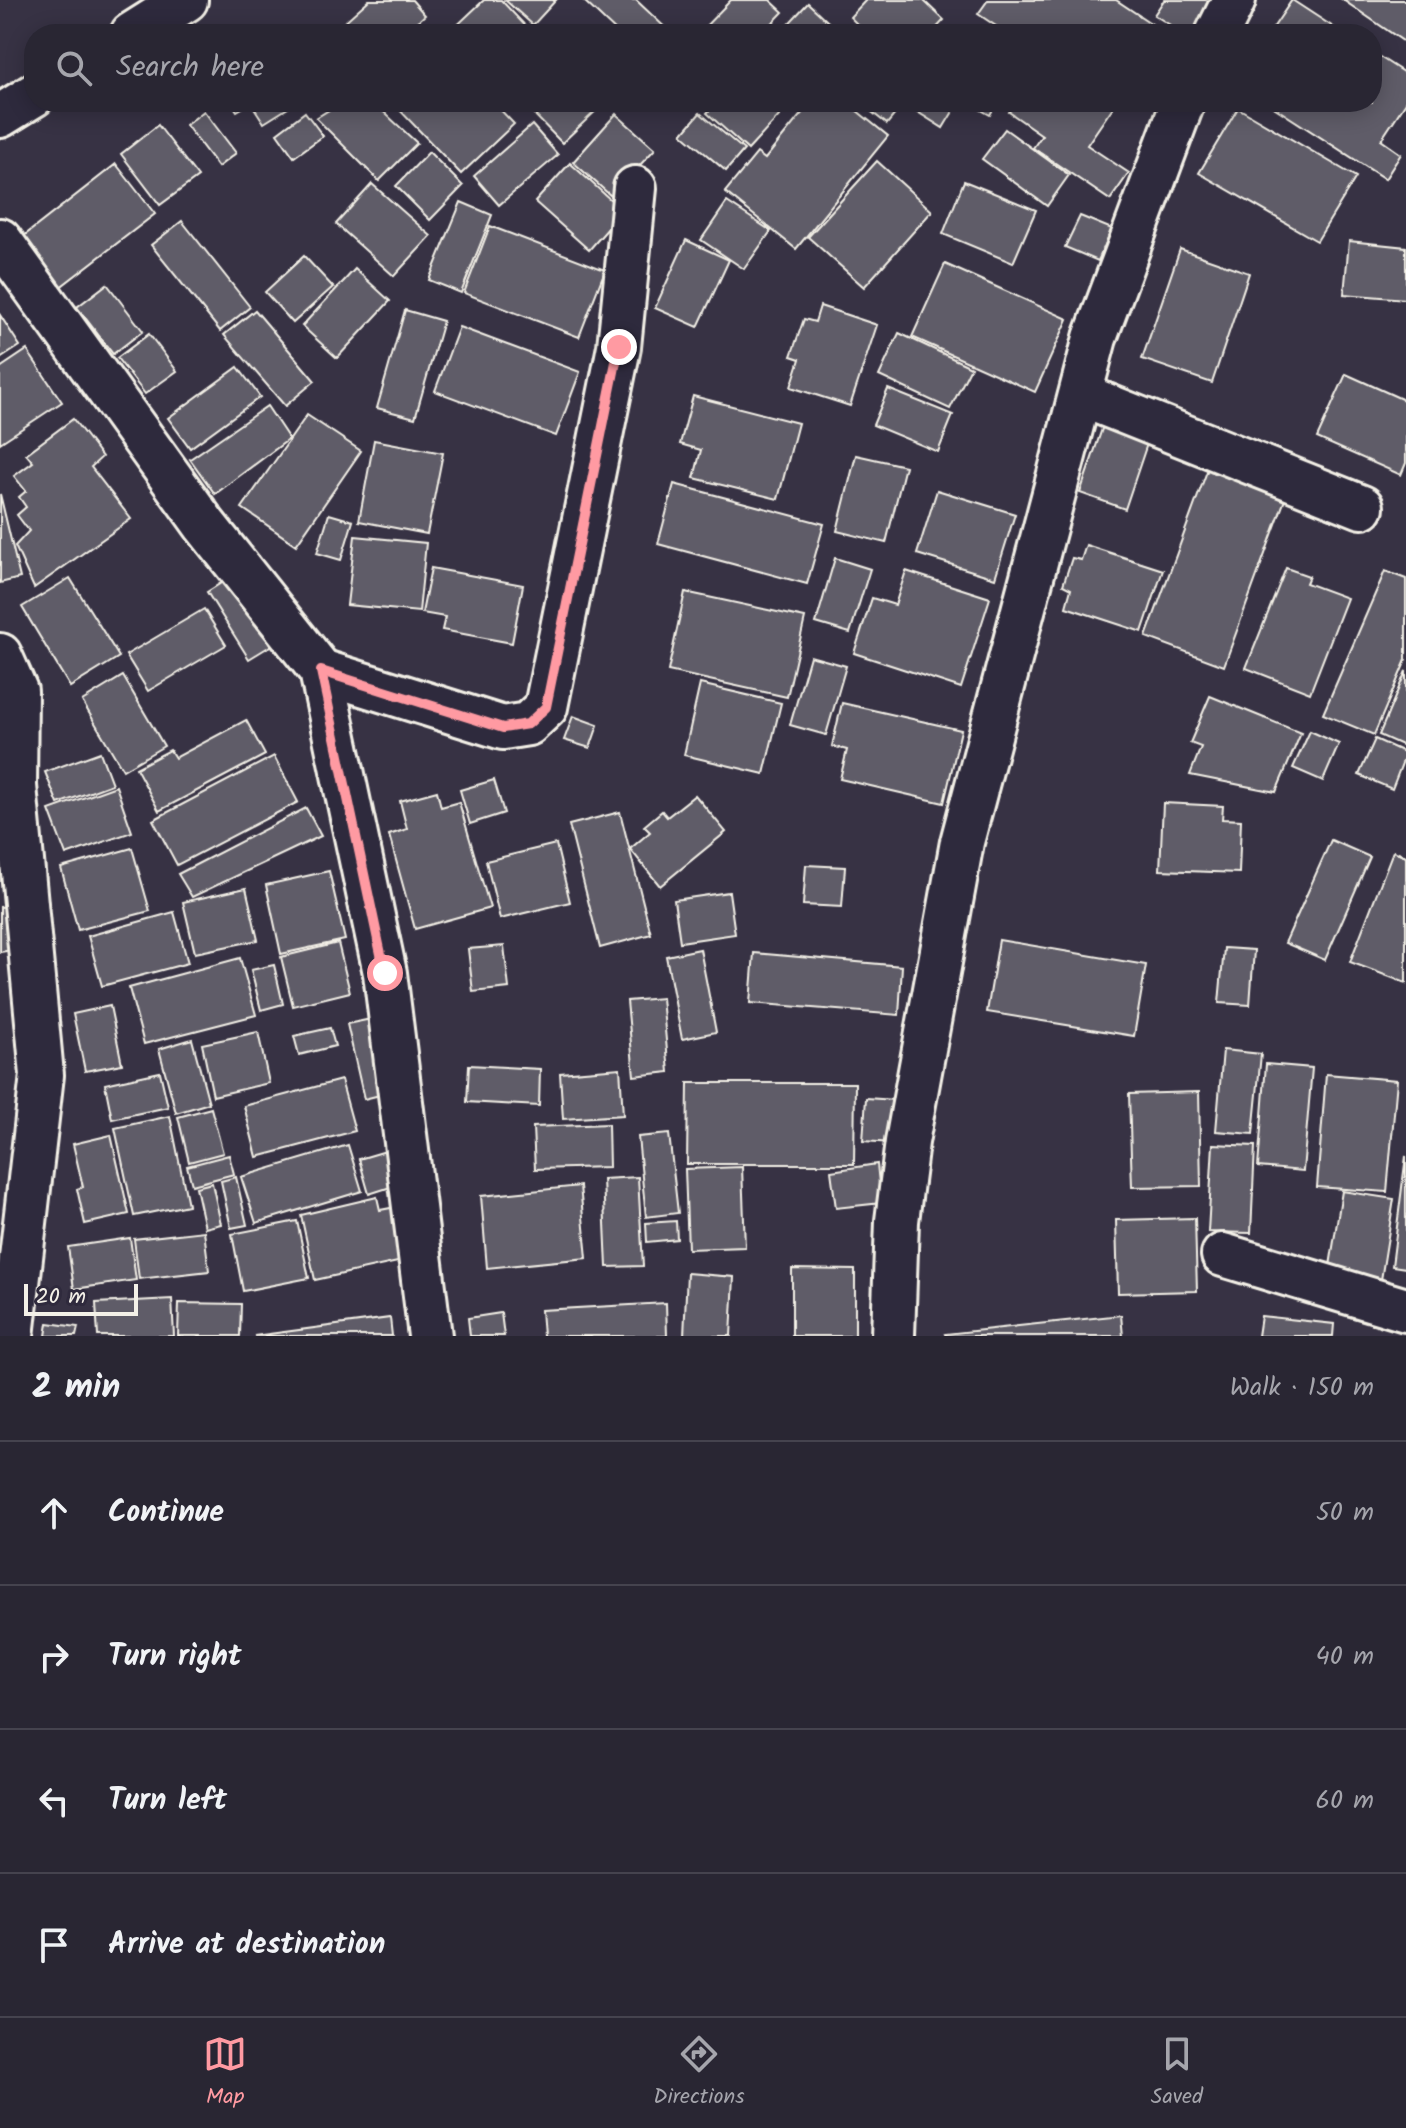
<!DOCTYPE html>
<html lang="en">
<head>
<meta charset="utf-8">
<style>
  body { margin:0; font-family:Kalam,sans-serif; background:#35323f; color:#f1f3f6 }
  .scale { position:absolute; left:24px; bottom:20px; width:114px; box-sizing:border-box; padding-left:8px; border:4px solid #f4f1e8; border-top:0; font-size:22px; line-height:28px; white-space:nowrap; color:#f4f1e8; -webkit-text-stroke:6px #2f2a3d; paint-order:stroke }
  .stop { position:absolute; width:24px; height:24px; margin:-18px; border:6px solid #ff9aa2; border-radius:50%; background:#fff }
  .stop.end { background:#ff9aa2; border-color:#fff; box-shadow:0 2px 8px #0008 }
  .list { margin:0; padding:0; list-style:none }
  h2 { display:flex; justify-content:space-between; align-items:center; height:104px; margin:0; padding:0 32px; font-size:34px }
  h2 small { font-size:26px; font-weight:400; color:#a5a5ac }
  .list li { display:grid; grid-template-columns:52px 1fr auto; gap:24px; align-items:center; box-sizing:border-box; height:144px; padding:0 32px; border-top:2px solid #45434e }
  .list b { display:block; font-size:30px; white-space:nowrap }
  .list em { font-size:26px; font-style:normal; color:#a5a5ac }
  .icon { flex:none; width:44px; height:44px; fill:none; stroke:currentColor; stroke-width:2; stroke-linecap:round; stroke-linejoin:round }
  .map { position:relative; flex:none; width:1406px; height:1336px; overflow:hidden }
  .search { position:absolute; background:#292633; box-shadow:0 4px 20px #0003; left:24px; right:24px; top:24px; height:88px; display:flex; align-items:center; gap:20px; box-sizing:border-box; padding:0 28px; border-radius:32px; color:#a5a5ac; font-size:30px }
  .sheet { height:680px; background:#292633 }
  nav { display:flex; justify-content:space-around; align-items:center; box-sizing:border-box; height:112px; border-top:2px solid #45434e; background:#292633; font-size:22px; color:#a5a5ac }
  nav a { display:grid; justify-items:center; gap:4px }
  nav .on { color:#ff9aa2 }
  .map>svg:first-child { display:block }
  .building { fill:#5f5c67; stroke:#f4f1e8; stroke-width:2 }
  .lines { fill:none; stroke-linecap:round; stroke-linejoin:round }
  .minor-casing { stroke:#f4f1e8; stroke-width:48 }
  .minor { stroke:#2f2a3d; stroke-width:42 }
  .route { stroke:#ff9aa2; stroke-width:10 }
</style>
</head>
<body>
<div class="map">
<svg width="1406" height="1336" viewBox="0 0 1406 1336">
  <rect width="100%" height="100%" fill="#373244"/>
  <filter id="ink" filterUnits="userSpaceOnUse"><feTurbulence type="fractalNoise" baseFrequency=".0125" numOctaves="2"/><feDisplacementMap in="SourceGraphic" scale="16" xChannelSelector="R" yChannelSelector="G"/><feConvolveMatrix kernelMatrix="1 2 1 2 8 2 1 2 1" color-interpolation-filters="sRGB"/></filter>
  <g filter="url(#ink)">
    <g class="building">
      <polygon points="369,0 412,0 425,15 404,34 349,34 341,25"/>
      <polygon points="484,0 501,0 533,34 448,34"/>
      <polygon points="505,0 556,0 533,25"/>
      <polygon points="583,0 636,0 672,34 619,34"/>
      <polygon points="731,0 770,0 783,12 762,34 698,34"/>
      <polygon points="866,0 923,0 944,20 931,34 867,34 850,17"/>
      <polygon points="988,0 1116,0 1164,32 1008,34 978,14"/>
      <polygon points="1164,0 1228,0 1208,34 1185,34 1154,15"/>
      <polygon points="1292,0 1344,34 1269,34"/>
      <polygon points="1343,0 1406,0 1406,43"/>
      <polygon points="808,3 841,34 779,34"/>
      <polygon points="1372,52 1406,74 1406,102 1381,140 1401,154 1385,179 1266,102 1372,102"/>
      <polygon points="231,102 288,102 291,106 264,123 251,103 237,111"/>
      <polygon points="342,102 373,102 417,143 379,181 316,118"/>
      <polygon points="392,102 493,102 514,124 461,174"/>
      <polygon points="532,102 597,102 601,106 562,143 527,107"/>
      <polygon points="717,102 792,102 748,150 707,113"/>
      <polygon points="811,102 846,102 888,136 796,249 725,192 757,153 765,159"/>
      <polygon points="859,102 905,102 887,124"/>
      <polygon points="911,102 951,102 957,105 943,128 908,106"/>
      <polygon points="967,102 997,102 990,115"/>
      <polygon points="1016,102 1107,102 1113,107 1087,145 1129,173 1110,200 1033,148 1042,135 1009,112"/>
      <polygon points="1238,108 1356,177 1317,241 1199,173"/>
      <polygon points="204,111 236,153 218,167 186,125"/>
      <polygon points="305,112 323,136 294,157 277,133"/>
      <polygon points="700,113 744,150 726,171 682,134"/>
      <polygon points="616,114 655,149 611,196 573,162"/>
      <polygon points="158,125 198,177 160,205 121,154"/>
      <polygon points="532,125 558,155 499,205 474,176"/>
      <polygon points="1005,129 1069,175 1047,206 982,159"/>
      <polygon points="429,152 463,186 430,220 396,186"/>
      <polygon points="877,161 932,211 864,287 808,237"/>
      <polygon points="570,163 623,211 589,250 535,202"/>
      <polygon points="116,164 155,214 59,288 20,239"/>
      <polygon points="964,181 1036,210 1013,263 943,234"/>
      <polygon points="372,184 431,236 394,276 336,224"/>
      <polygon points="461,202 492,215 461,293 429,280"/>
      <polygon points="727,202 771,231 744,269 701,240"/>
      <polygon points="1080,216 1112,229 1098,261 1065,247"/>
      <polygon points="182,221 250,307 220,331 151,245"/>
      <polygon points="490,226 605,270 579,337 464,293"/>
      <polygon points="686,240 729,260 698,327 655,308"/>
      <polygon points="1349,241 1406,247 1406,299 1344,294"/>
      <polygon points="1180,249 1249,273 1212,383 1142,359"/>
      <polygon points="304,256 333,287 293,323 265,292"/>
      <polygon points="945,264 1068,319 1035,392 912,337"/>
      <polygon points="355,269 390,301 337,358 302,326"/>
      <polygon points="107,284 143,331 113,354 77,307"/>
      <polygon points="820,306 877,325 850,406 791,387 800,359 791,356 804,319 815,322"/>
      <polygon points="255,310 315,381 285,406 224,335"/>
      <polygon points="405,310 443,321 415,418 377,408"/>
      <polygon points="0,315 20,346 0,359"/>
      <polygon points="459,327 580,372 556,436 435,391"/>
      <polygon points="899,333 971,367 950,409 879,376"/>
      <polygon points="149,334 177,371 145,394 117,358"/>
      <polygon points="27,350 62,402 0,443 0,368"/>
      <polygon points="238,367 260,397 190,448 168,418"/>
      <polygon points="1346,374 1406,401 1406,463 1401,475 1317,438"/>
      <polygon points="888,389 953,415 938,452 873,425"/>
      <polygon points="693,396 798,423 778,499 694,478 701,450 680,444"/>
      <polygon points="267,406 289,439 215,494 190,459"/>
      <polygon points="307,415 361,451 296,545 242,508"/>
      <polygon points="73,419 102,457 91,467 131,519 34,588 15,546 29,531 17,515 26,507 19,497 26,491 14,476 33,462 26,454"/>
      <polygon points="1105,420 1150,435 1125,509 1080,493"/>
      <polygon points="374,440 443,453 427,534 359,521"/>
      <polygon points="856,455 905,466 886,543 837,531"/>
      <polygon points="1210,463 1288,491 1224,666 1146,637"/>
      <polygon points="674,484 824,524 807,584 658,544"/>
      <polygon points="937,490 1015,514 995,578 917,554"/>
      <polygon points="0,494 20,578 0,583"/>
      <polygon points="329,514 353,521 341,560 317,553"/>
      <polygon points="355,536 426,543 419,612 347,605"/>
      <polygon points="1086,545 1163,570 1142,632 1066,607 1071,589 1063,585 1072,558 1081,560"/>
      <polygon points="835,558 870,569 850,633 816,623"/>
      <polygon points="431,568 523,585 512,643 442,630 445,617 422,613"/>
      <polygon points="1286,568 1309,576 1306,583 1347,598 1310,693 1246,668"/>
      <polygon points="906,571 990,598 961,688 854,653 872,598 895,605"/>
      <polygon points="1385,571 1406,579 1406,660 1374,735 1323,714"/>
      <polygon points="237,573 280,640 249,659 207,592"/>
      <polygon points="70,578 119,657 70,687 22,607"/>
      <polygon points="685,592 805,618 787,697 668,671"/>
      <polygon points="204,609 226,645 148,691 126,655"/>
      <polygon points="810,656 846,666 826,735 790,725"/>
      <polygon points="1406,671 1406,747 1379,735"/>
      <polygon points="123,676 164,746 123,770 82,701"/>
      <polygon points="700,684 781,703 764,774 684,755"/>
      <polygon points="1210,696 1301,733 1276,792 1190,775 1201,747 1190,743"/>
      <polygon points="842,703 961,730 944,803 840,779 847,750 832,746"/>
      <polygon points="573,716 598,725 590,748 564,740"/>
      <polygon points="246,720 265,755 159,811 136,768 170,750 175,758"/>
      <polygon points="1310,731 1339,744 1323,781 1293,768"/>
      <polygon points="1375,739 1406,753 1392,789 1359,775"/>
      <polygon points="100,752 112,784 58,804 45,772"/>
      <polygon points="274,756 298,802 177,865 153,820"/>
      <polygon points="494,780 504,813 470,824 460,790"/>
      <polygon points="116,786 132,832 66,855 49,810"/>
      <polygon points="437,791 441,807 459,802 490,908 415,929 389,835 407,829 400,801"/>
      <polygon points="695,795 726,832 660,886 630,849 650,832 644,826 662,811 667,817"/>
      <polygon points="1163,803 1223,806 1222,819 1241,820 1239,873 1160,870"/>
      <polygon points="306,808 321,836 192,897 178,874"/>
      <polygon points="620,812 651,934 600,948 569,825"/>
      <polygon points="1331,840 1370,857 1325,960 1285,943"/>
      <polygon points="556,844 570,902 500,919 486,861"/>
      <polygon points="132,848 150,911 78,930 61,868"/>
      <polygon points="1393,851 1406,856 1406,983 1350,962"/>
      <polygon points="806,865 845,867 842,907 803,905"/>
      <polygon points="329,871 345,940 281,954 266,885"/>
      <polygon points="246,888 258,940 195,953 183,902"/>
      <polygon points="729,892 735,934 680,942 674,900"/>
      <polygon points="10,906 18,949 0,952 0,907"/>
      <polygon points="174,912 188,963 102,986 88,936"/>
      <polygon points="999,940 1146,965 1134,1036 987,1012"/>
      <polygon points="338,943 350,992 293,1006 281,957"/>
      <polygon points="504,946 509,988 473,992 468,949"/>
      <polygon points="1224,948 1254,950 1250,1005 1219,1003"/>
      <polygon points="700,949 716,1032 682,1039 666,956"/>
      <polygon points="754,953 902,966 899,1015 750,1003"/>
      <polygon points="240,958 256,1015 144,1044 129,988"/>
      <polygon points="274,965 283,1004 261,1010 251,970"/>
      <polygon points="662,998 669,1072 634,1076 627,1001"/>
      <polygon points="110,1006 122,1064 85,1071 73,1014"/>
      <polygon points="376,1018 392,1092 364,1099 347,1024"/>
      <polygon points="330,1028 335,1046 299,1055 294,1036"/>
      <polygon points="258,1032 269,1083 213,1096 202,1044"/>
      <polygon points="192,1039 209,1103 176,1113 159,1049"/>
      <polygon points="1223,1050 1261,1054 1253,1134 1216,1131"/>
      <polygon points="1266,1064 1312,1068 1303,1171 1258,1167"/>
      <polygon points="469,1065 540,1069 539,1106 467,1102"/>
      <polygon points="620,1068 623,1115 563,1119 560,1073"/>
      <polygon points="160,1072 168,1107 112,1119 105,1084"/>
      <polygon points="1326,1074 1397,1080 1387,1192 1317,1187"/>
      <polygon points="341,1080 355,1131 257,1157 244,1106"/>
      <polygon points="688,1083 855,1083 854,1164 687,1164"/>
      <polygon points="1199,1092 1201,1186 1132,1187 1129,1094"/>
      <polygon points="866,1098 895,1100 893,1143 863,1141"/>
      <polygon points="211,1108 223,1153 189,1162 178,1117"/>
      <polygon points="170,1116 188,1205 134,1216 115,1128"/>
      <polygon points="608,1124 609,1167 535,1169 533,1127"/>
      <polygon points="669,1134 678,1213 646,1217 638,1137"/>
      <polygon points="111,1135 129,1214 85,1224 77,1189 83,1187 73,1144"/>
      <polygon points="1213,1144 1255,1146 1251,1233 1208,1232"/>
      <polygon points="348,1145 362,1191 256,1223 241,1177"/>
      <polygon points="396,1148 406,1182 369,1194 359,1159"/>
      <polygon points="229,1155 234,1174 192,1185 187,1166"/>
      <polygon points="1406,1156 1406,1268 1392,1266"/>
      <polygon points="877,1164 881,1203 836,1208 831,1171"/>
      <polygon points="742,1167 745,1247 688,1249 685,1169"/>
      <polygon points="236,1177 247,1225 231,1228 221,1181"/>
      <polygon points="638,1177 643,1266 607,1267 603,1179"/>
      <polygon points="212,1183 221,1224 205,1228 196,1187"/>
      <polygon points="580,1186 587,1258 487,1268 481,1196"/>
      <polygon points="1342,1191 1394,1199 1381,1280 1329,1272"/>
      <polygon points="377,1197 380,1210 396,1207 407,1260 315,1280 301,1215"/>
      <polygon points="1195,1218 1197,1291 1118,1293 1116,1220"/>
      <polygon points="297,1221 309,1278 243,1291 232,1234"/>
      <polygon points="676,1221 677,1239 647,1242 646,1223"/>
      <polygon points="204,1231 209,1271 139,1279 134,1239"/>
      <polygon points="130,1238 136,1280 74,1289 68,1247"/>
      <polygon points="792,1269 855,1270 855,1336 792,1336"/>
      <polygon points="687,1273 734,1277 731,1336 684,1336"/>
      <polygon points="172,1299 174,1336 98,1336 96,1303"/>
      <polygon points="179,1303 241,1304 240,1336 178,1336"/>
      <polygon points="666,1303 667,1336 543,1336 541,1310"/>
      <polygon points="501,1313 504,1336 470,1336 468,1318"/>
      <polygon points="1121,1315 1123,1336 946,1336 945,1334"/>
      <polygon points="1261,1316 1334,1324 1333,1336 1258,1336"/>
      <polygon points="390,1318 392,1336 254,1336"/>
      <polygon points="48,1323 78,1327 76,1336 46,1336"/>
    </g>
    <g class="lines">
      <defs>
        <g id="minor">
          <polyline points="132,34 186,0"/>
          <polyline points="1217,34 1234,0"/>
          <polyline points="0,116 34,95"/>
          <polyline points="0,240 205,525 321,671 385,973 430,1336"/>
          <polyline points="1081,395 1362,507"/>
          <polyline points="0,655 16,691 15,786 42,1075 12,1336"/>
          <polyline points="321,671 503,728 528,724 546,707 619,347 635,188"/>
          <polyline points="1223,1255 1406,1310"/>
          <polyline points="893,1336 897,1221 907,1142 962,842 1095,338 1183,102"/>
        </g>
      </defs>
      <use href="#minor" class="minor-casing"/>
      <use href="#minor" class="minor"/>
    </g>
  </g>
  <g class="lines" filter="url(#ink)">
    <polyline class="route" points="385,973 321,671 503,728 528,724 546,707 619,347"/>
  </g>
</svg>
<div class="scale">20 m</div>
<div class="stop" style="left:385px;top:973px"></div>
<div class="stop end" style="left:619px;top:347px"></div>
<div class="search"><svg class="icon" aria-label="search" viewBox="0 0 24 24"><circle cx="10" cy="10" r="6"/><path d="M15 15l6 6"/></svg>Search here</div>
</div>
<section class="sheet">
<h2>2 min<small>Walk · 150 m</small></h2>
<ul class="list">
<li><svg class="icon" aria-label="ahead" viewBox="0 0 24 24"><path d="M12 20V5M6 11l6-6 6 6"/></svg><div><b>Continue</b></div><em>50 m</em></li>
<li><svg class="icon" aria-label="right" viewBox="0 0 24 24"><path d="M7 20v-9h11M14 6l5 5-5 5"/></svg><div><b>Turn right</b></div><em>40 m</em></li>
<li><svg class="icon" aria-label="left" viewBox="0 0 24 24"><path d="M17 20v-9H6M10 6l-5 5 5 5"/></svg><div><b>Turn left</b></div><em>60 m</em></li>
<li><svg class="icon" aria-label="arrive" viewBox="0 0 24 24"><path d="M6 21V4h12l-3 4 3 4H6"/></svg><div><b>Arrive at destination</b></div></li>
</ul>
</section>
<nav>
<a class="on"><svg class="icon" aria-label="map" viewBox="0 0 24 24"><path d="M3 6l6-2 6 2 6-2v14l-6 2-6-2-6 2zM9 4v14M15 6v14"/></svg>Map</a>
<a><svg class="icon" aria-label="directions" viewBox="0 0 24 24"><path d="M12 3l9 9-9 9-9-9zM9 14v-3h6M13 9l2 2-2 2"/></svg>Directions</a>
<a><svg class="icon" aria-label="saved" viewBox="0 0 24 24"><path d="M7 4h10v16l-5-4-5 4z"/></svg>Saved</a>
</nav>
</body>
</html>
